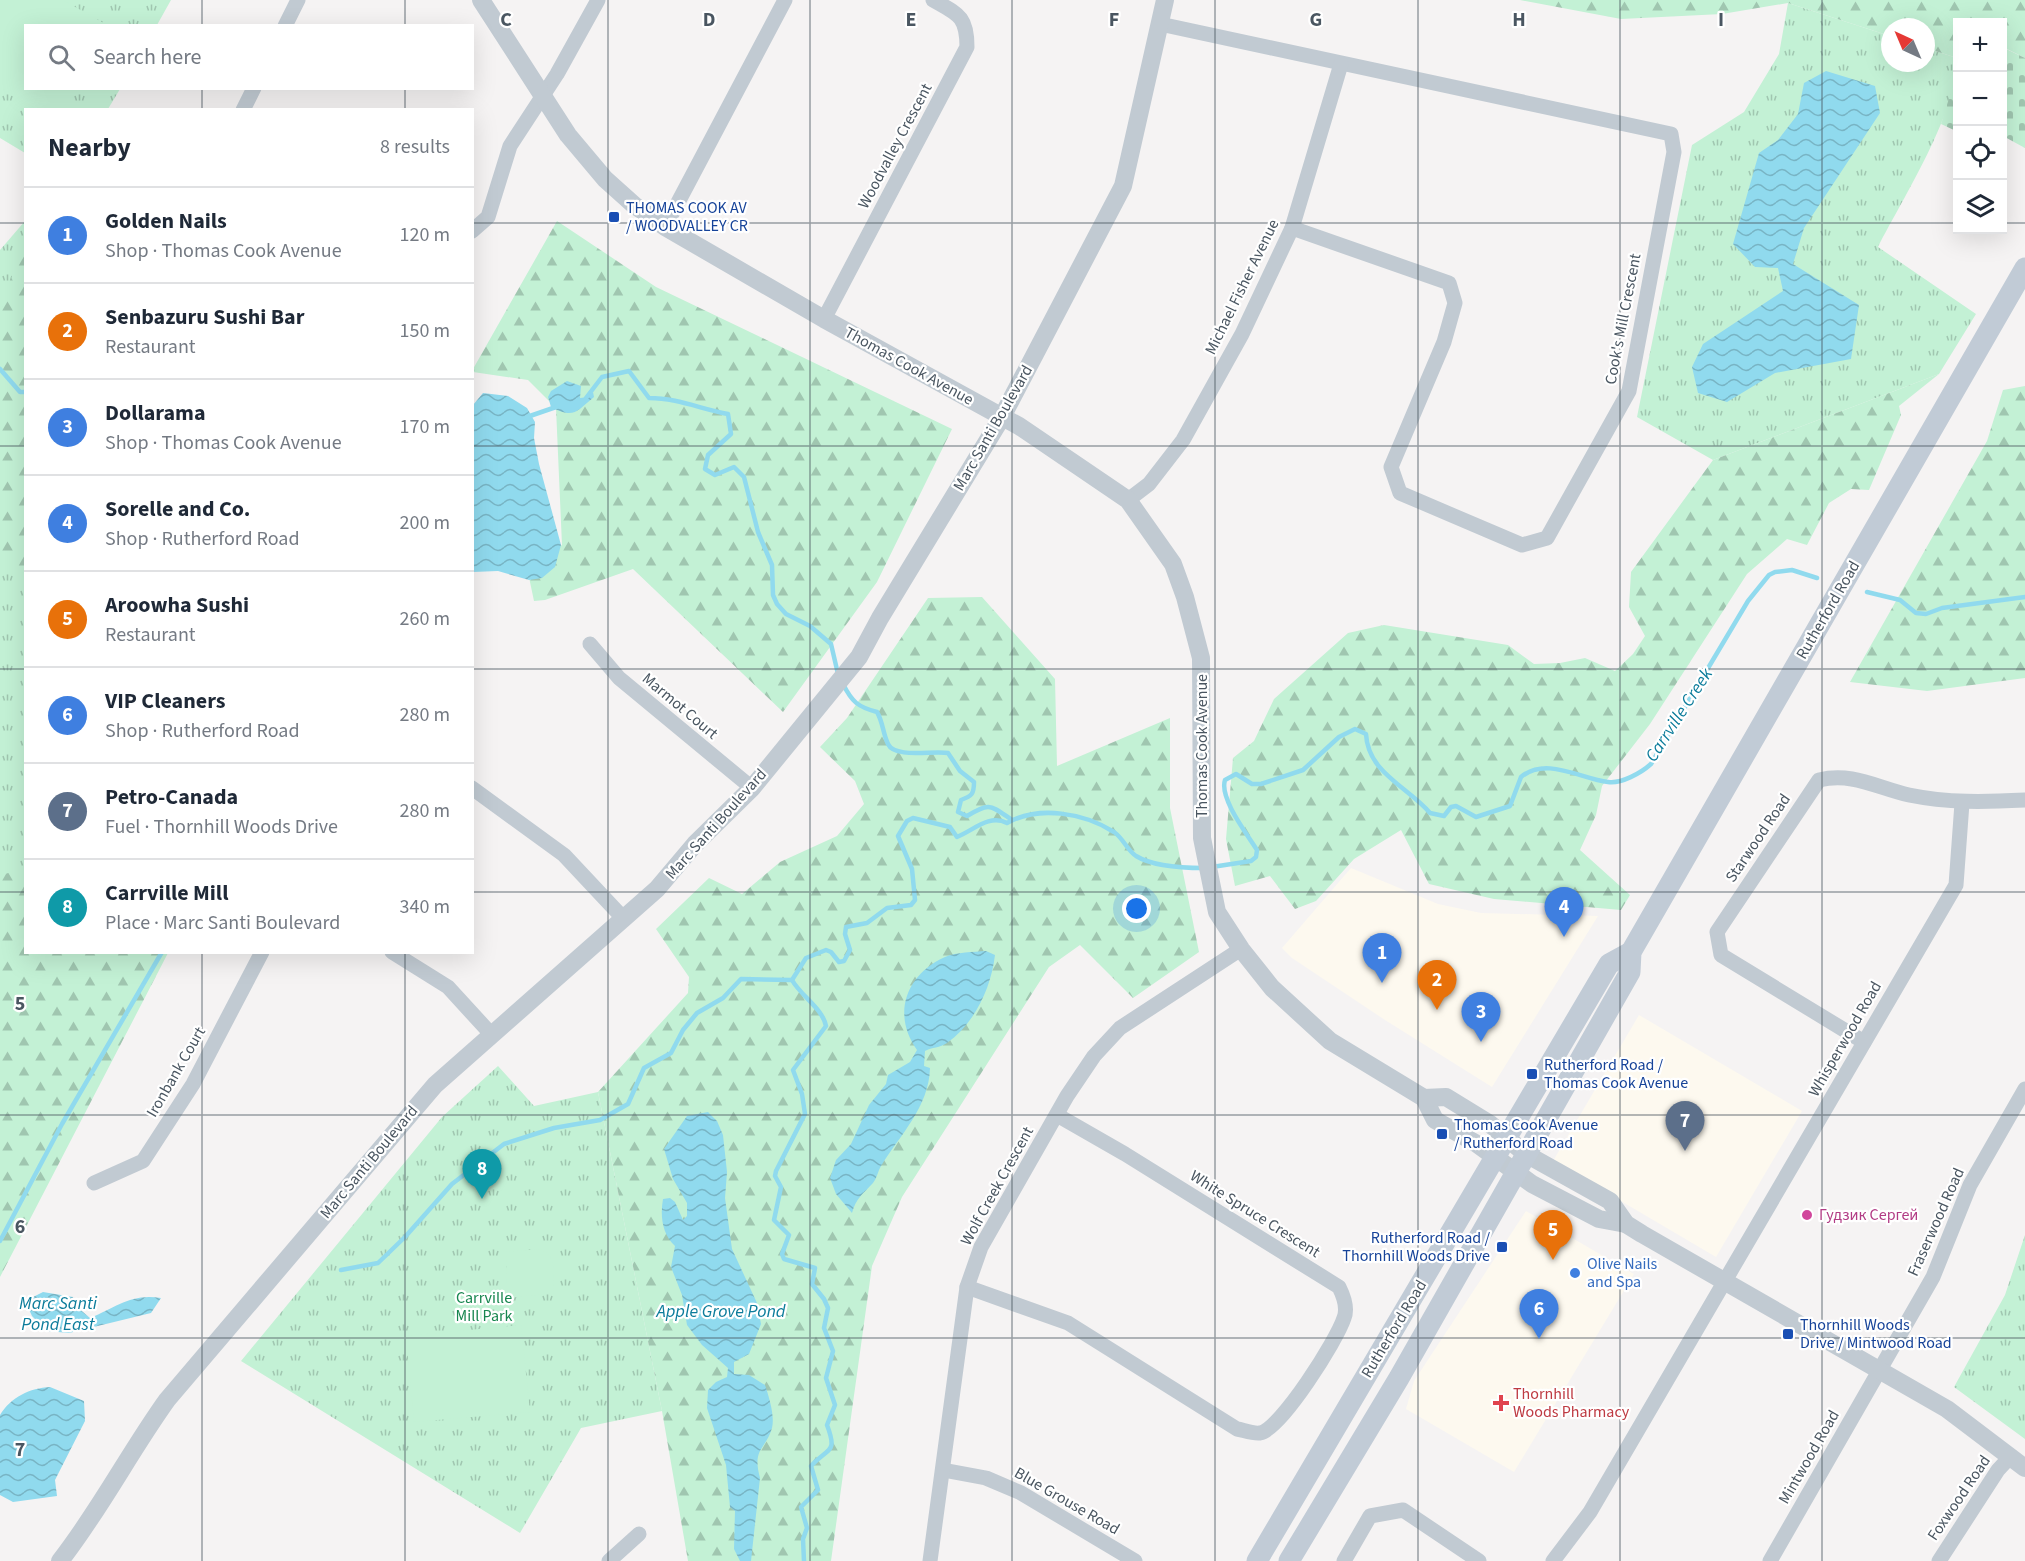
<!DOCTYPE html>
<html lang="en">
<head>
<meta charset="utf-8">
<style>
  body { margin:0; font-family:"Source Sans 3",sans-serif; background:#f2f2f3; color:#1f2937 }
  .controls { position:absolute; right:18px; top:18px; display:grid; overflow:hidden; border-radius:0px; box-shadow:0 6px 24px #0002 }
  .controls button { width:54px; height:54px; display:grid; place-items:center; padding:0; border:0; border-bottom:2px solid #e0e1e3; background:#fff; color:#1f2937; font:30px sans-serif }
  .compass { position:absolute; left:1881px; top:18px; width:54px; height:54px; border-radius:50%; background:#fff; box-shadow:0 6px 24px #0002; rotate:316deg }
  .you { position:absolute; left:1137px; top:909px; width:21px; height:21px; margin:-15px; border:4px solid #fff; border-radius:50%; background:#1a73e8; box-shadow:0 0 0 9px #1a73e833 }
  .badge { display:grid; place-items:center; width:39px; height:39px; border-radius:50%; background:#d93025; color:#fff; font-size:20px; font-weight:700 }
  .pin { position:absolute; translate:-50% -50px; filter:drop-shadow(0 2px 3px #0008) }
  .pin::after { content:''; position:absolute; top:32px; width:21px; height:18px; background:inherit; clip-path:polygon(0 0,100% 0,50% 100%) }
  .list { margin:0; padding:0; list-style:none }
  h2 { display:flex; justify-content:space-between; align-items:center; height:78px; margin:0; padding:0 24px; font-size:26px }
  h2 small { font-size:20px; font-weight:400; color:#747a83 }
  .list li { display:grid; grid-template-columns:39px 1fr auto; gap:18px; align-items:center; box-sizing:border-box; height:96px; padding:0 24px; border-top:2px solid #e0e1e3 }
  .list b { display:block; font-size:22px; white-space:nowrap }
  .list p { margin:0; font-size:20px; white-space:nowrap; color:#747a83 }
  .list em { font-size:20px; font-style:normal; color:#747a83 }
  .icon { flex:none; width:33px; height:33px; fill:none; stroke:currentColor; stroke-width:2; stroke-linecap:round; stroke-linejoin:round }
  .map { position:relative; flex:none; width:2025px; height:1561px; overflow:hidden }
  .search { position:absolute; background:#fff; box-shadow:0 6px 24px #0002; left:24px; top:24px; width:450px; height:66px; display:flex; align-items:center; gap:15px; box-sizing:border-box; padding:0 21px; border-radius:0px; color:#747a83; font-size:22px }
  .panel { position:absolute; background:#fff; box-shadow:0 6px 24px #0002; left:24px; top:108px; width:450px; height:846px; border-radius:0px }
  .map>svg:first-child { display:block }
  .commercial { fill:#fdf9ef }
  .grass { fill:url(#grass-tufts) }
  .forest { fill:url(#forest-firs) }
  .cemetery { fill:url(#cemetery-stones) }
  .garden { fill:#c3f1d5 }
  .water { fill:url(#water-waves) }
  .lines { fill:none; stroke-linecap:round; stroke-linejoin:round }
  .stream { stroke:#90daee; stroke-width:4.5 }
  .minor { stroke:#c1cad2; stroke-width:15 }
  .tertiary { stroke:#c1cad2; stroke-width:18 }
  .secondary { stroke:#c1cbd6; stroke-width:21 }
  .grid { fill:none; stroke:#4a5661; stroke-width:1.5; stroke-opacity:0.55 }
  .transit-dot { fill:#1a4fb4; stroke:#fff; stroke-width:2 }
  .hotel-dot { fill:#d1479c; stroke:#fff; stroke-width:2 }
  .shop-dot { fill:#3f7fe0; stroke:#fff; stroke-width:2 }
  .health-dot { fill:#e0444e; stroke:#fff; stroke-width:2 }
  .labels { text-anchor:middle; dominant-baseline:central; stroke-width:4.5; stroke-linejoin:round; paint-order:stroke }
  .street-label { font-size:16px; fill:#4a5661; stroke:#fff }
  .transit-label { font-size:16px; fill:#164399; stroke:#fff; text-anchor:start }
  .hotel-label { font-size:16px; fill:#b23c85; stroke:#fff; text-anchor:start }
  .shop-label { font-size:16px; fill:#366cbe; stroke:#fff; text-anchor:start }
  .park-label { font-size:16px; fill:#17864f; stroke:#fff }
  .health-label { font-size:16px; fill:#be3a42; stroke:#fff; text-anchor:start }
  .water-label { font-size:18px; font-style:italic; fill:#0c7c9b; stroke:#fff }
  .grid-label { font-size:20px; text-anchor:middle; font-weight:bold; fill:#4a5661; stroke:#fff; stroke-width:4.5; stroke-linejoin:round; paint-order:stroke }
</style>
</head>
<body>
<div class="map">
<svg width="2025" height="1561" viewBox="0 0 2025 1561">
  <defs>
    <pattern id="grass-tufts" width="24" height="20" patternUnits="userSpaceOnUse" patternTransform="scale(1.5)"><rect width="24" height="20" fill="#c3f1d5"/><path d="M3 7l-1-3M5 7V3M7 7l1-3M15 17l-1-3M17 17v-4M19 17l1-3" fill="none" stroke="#a0c6b0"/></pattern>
    <pattern id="forest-firs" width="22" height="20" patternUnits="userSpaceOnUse" patternTransform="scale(1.5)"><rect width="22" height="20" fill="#c3f1d5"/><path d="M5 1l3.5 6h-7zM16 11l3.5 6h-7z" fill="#a0c6b0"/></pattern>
    <pattern id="cemetery-stones" width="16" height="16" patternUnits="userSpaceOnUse" patternTransform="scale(1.5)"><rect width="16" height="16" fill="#c3f1d5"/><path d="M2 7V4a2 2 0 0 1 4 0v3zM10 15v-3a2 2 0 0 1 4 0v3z" fill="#a0c6b0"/></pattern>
    <pattern id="water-waves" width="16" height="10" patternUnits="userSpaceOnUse" patternTransform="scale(1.5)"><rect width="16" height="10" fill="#90daee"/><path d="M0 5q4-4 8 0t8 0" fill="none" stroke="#78b4c4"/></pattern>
  </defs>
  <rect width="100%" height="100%" fill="#f5f3f3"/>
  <g class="commercial">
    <polygon points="1351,868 1438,904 1481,913 1598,916 1492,1087 1385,1020 1292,958 1282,948"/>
    <polygon points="1639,1015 1802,1111 1716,1257 1553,1161"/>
    <polygon points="1526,1211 1634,1274 1514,1472 1406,1409 1414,1381"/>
  </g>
  <g class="grass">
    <polygon points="0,0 171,0 157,25 26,26 26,88 120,89 108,109 26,110 25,153 0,138"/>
    <path d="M1788 3 1890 36V63H1926V48L1957 58C1957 114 1904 196 1878 247L1976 314 1939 374 1713 460 1637 417 1692 145 1744 112 1779 54Z"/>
    <polygon points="25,221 26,952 0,1276 0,250"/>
    <polygon points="498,1066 534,1106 598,1092 662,1411 581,1428 520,1533 241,1361 442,1117"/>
    <polygon points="2025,1235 2025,1439 1954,1387 2005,1295"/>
  </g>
  <g class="forest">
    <polygon points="1520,0 2025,0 2025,58 2003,47 2002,22 1958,22 1957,58 1926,48 1926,27 1890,27 1890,36 1788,3 1722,14 1621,19"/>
    <polygon points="557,221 656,287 952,429 877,582 783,712 633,569 545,600 534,601 526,563 562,545 556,408 528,380 473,372 473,369"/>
    <polygon points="25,236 26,572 25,572 0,556 0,313"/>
    <polygon points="1939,374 1899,406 1901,415 1869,490 1851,489 1829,503 1807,545 1787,539 1747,574 1650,724 1602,786 1596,815 1580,850 1630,895 1621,910 1494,899 1429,884 1401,830 1354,859 1316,901 1295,909 1270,876 1235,886 1226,839 1233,758 1254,741 1274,699 1348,633 1384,625 1508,645 1534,664 1560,663 1585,658 1615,671 1633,654 1645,636 1629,607 1631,572 1713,460"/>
    <polygon points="2025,386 2025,678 1927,691 1850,682 1987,441 2003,390"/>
    <polygon points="982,597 1055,679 1057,766 1170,718 1170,808 1199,952 1133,998 1080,945 1049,967 902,1197 872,1266 831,1561 688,1561 662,1411 598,1092 688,993 689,977 656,929 709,878 742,894 780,862 837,836 864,804 855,781 820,747 847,718 928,598"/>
    <polygon points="25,869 26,952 168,953 0,1277 0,875"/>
  </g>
  <g class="cemetery">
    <polygon points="2002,47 2025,58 2025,148 2003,136"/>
    <polygon points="1957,73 1958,129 1956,131 1941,124"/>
  </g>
  <g class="garden">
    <polygon points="0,0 63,0 107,25 26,26 26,88 78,89 65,109 37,109 0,87"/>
    <polygon points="540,1249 550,1255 553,1266 554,1293 507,1298 506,1252"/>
    <polygon points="521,1325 530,1412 414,1422 406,1336"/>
  </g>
  <g class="water">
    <polygon points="1826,71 1875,86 1880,113 1804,228 1793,264 1859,305 1851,359 1775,373 1727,402 1698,393 1692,367 1703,344 1783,291 1778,268 1755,267 1733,244 1759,153 1778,140 1798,114 1804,83"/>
    <path d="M567 381 581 386 580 398 588 397 593 392 594 397C576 412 574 419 551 407L548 397 551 391Z"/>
    <polygon points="483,393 508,396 527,408 535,422 534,438 539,464 561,545 555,567 542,578 529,580 498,571 473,572 473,405"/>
    <path d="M986 951 995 955C991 988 975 1023 947 1043 940 1048 932 1047 925 1051L924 1066 930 1068C929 1107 900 1135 881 1166 878 1171 877 1178 873 1183 863 1194 856 1198 852 1213L836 1194 830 1178 836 1160 851 1144 869 1105 886 1084 888 1075 910 1062 917 1050C892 1015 905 975 945 957 957 952 973 952 986 951Z"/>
    <path d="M708 1112 717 1121 723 1135 727 1172 725 1198 732 1249 757 1303 761 1324 749 1354 734 1362V1374L749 1375 765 1385C769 1397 775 1416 772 1428 765 1451 752 1448 760 1478L751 1561H740L734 1549 735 1511 730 1507 726 1465 707 1408 708 1390 716 1382 727 1377 728 1368 702 1345 687 1325 682 1295 671 1267 675 1246C662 1234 660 1216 663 1199L670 1198 675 1202 683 1220 687 1216V1203L673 1179 664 1149 687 1116Z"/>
    <path d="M43 1292 73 1297 76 1306 90 1318C117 1307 131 1293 161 1298L151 1313 69 1333 47 1331 32 1316 26 1303 31 1298Z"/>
    <path d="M50 1387 84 1401 85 1421 55 1480 57 1496 13 1502 0 1495V1415C11 1397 30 1388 50 1387Z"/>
  </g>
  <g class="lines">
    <g class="stream">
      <polyline points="0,369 20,392 26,392"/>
      <path d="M586 398 602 377 629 371 649 398C677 398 701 409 728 414L731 434 708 455 705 469 715 475 734 467 744 477 758 532 772 565 773 595 777 604 786 614 810 626 831 644 838 674"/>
      <polyline points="527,417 556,407"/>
      <polyline points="1867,592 1900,600 1916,613 1926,614 1942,608 2025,597"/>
      <path d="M843 684C852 702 858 707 877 712 883 722 883 734 888 744 895 759 934 750 948 753L960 771 974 782C974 794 972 796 961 800L958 812 967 816C990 802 990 805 1012 820"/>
      <path d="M1212 867 1251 861 1256 857 1257 850C1247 834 1219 798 1225 780L1236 774 1252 784H1261L1303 770 1339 737 1355 729 1366 734C1368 773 1408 787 1430 813L1444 816 1451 807 1456 806 1476 817 1510 806 1521 777C1546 756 1581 779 1608 782 1621 784 1641 773 1651 764L1748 601 1769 575 1775 572 1792 570 1817 578"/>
      <path d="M792 980 806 958 826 950 831 952 839 962 844 961 850 950 845 934 846 927 867 923 887 908 911 905 915 900 912 869 898 836 907 821 913 818 950 827 957 837C974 830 989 814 1007 823 1039 805 1084 813 1114 832 1123 838 1127 850 1136 856 1154 867 1183 868 1204 868"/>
      <path d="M792 980C801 996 823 1009 826 1026L793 1070 802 1094 805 1114 776 1171 775 1176 781 1187 774 1220 789 1235 782 1254 784 1259 815 1268 812 1284 824 1299 828 1308 824 1328 833 1351 826 1378 835 1405 827 1425C838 1454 828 1447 811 1466L818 1490 801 1507 807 1528 803 1539 804 1561"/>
      <polyline points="0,1241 62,1124 162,952"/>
      <polyline points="341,1270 378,1263 405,1237 452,1184 504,1144 554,1128 600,1120 628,1104 644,1068 671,1053 683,1030 697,1013 723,998 741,979 792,980"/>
    </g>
    <g class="minor">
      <polyline points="1160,24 1671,134 1674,152 1629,391 1547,538 1522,545 1400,493 1391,467 1444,342 1455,303 1449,283 1292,228"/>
      <polyline points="285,26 298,0"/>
      <polyline points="243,110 254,88"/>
      <polyline points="665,227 785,0"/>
      <polyline points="472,231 488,217 510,146 557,74 598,0"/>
      <path d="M824 319 967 47C967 16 958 14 933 0"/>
      <polyline points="1128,500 1149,484 1183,440 1242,334 1292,228 1341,64"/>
      <polyline points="590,644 619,678 752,788"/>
      <polyline points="472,788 564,855 624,919"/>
      <polyline points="392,952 448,987 491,1034"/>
      <path d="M1864 1042 1721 955 1717 932 1819 780C1853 772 1877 788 1909 795 1948 803 1985 802 2025 800"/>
      <polyline points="94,1183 143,1161 193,1084 262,952"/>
      <path d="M967 1287 1068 1323 1237 1429C1243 1430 1253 1434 1260 1433 1281 1429 1337 1340 1344 1318 1348 1308 1344 1297 1339 1287L1125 1154 1057 1115"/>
      <polyline points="943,1470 986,1478 1021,1493 1135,1561"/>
      <polyline points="609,1561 639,1534"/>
      <polyline points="930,1561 967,1287 981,1247 1067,1096 1094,1056 1120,1028 1241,949"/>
      <polyline points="1344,1561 1370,1516 1403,1510 1479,1561"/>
      <polyline points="1553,1561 1590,1512 1956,885 1962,803"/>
      <polyline points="1770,1561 1933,1277 1970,1185 2025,1089"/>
      <polyline points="1939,1561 1998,1470 2011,1456"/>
    </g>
    <g class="tertiary">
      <polyline points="481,0 568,135 605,179 634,205 665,227 824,319 1019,426 1128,500 1173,564 1185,597 1201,658 1202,838 1217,912 1241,949 1272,988 1330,1041 1424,1098 1435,1120 1477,1144 1532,1184 1599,1219 1626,1224"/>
      <polyline points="1424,1098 1446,1097 1490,1124 1526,1154 1610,1201 1626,1224 1642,1234 1947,1409 2025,1468"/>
      <path d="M60 1561C100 1510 129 1453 167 1400L435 1085 657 889 695 844 752 788 859 657 880 618 1002 417 1123 186 1165 0"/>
    </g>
    <g class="secondary">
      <polyline points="1257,1561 1609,964 1631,952"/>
      <polyline points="1289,1561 1399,1378 1630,972 1631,952 2025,268"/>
    </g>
  </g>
  <path class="grid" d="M202 0V26M405 0V26M608 0V1561M810 0V1561M1012 0V1561M1215 0V1561M1418 0V1561M1620 0V1561M1822 0V1561M202 88V110M405 88V110M0 223H26M472 223H1958M2002 223H2025M0 446H26M472 446H2025M0 669H26M472 669H2025M0 892H26M472 892H2025M202 952V1561M405 952V1561M0 1115H2025M0 1338H2025"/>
  <g class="transit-dot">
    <rect x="608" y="211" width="12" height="12" rx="3"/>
    <rect x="1526" y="1068" width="12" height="12" rx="3"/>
    <rect x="1436" y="1128" width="12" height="12" rx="3"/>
    <rect x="1496" y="1241" width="12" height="12" rx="3"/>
    <rect x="1782" y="1328" width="12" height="12" rx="3"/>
  </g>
  <circle class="hotel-dot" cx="1807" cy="1215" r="6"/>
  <circle class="shop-dot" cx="1575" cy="1273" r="6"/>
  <path class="health-dot" d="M1498 1394h6v6h6v6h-6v6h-6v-6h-6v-6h6z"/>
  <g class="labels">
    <g class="street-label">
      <text transform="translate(895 146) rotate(-62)">Woodvalley Crescent</text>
      <text transform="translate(1242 287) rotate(-64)">Michael Fisher Avenue</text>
      <text transform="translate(1623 319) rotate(-79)">Cook's Mill Crescent</text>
      <text transform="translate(909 366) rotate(29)">Thomas Cook Avenue</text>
      <text transform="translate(993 428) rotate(-60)">Marc Santi Boulevard</text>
      <text transform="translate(1828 610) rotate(-60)">Rutherford Road</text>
      <text transform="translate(680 706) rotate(40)">Marmot Court</text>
      <text transform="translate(1202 746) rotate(-90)">Thomas Cook Avenue</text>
      <text transform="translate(716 824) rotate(-48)">Marc Santi Boulevard</text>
      <text transform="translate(1758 838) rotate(-56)">Starwood Road</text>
      <text transform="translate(1845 1039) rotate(-60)">Whisperwood Road</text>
      <text transform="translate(176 1072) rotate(-60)">Ironbank Court</text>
      <text transform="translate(369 1162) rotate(-50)">Marc Santi Boulevard</text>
      <text transform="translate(997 1186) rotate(-61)">Wolf Creek Crescent</text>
      <text transform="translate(1255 1214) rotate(32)">White Spruce Crescent</text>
      <text transform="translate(1936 1222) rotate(-66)">Fraserwood Road</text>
      <text transform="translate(1394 1329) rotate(-59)">Rutherford Road</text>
      <text transform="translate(1809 1457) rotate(-60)">Mintwood Road</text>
      <text transform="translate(1959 1498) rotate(-56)">Foxwood Road</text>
      <text transform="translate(1067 1501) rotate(30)">Blue Grouse Road</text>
    </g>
    <g class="transit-label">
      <text x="626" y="208">THOMAS COOK AV<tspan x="626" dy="18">/ WOODVALLEY CR</tspan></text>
      <text x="1544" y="1065">Rutherford Road /<tspan x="1544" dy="18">Thomas Cook Avenue</tspan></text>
      <text x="1454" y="1125">Thomas Cook Avenue<tspan x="1454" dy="18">/ Rutherford Road</tspan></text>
      <text x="1490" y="1238" text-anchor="end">Rutherford Road /<tspan x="1490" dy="18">Thornhill Woods Drive</tspan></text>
      <text x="1800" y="1325">Thornhill Woods<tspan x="1800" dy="18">Drive / Mintwood Road</tspan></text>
    </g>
    <g class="hotel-label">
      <text x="1819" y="1215">Гудзик Сергей</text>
    </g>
    <g class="shop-label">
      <text x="1587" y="1264">Olive Nails<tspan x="1587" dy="18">and Spa</tspan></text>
    </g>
    <g class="park-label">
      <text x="484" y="1298">Carrville<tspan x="484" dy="18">Mill Park</tspan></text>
    </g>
    <g class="health-label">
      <text x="1513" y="1394">Thornhill<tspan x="1513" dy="18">Woods Pharmacy</tspan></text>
    </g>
    <g class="water-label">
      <text transform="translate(1679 715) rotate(-57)">Carrville Creek</text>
      <text x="58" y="1303">Marc Santi<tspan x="58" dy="21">Pond East</tspan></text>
      <text x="721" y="1311">Apple Grove Pond</text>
    </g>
  </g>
  <g class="grid-label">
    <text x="506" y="26">C</text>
    <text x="709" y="26">D</text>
    <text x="911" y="26">E</text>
    <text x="1114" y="26">F</text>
    <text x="1316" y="26">G</text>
    <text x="1519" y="26">H</text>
    <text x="1721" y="26">I</text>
    <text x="20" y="1010">5</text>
    <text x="20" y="1233">6</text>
    <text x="20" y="1456">7</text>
  </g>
</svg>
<div class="controls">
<button>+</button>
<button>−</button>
<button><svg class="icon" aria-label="locate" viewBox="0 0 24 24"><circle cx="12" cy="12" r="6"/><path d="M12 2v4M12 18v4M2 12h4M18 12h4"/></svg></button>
<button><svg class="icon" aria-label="layers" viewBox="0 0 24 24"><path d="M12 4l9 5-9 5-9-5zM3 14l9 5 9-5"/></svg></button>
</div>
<svg class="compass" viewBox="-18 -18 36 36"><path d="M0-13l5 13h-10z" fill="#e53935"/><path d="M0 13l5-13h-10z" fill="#747a83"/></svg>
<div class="you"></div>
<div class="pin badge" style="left:1382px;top:983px;background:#3f7fe0">1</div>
<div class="pin badge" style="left:1437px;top:1010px;background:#e8710a">2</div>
<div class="pin badge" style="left:1481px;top:1042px;background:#3f7fe0">3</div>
<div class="pin badge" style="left:1564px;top:937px;background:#3f7fe0">4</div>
<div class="pin badge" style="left:1553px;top:1260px;background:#e8710a">5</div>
<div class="pin badge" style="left:1539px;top:1339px;background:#3f7fe0">6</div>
<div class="pin badge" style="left:1685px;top:1151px;background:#5c6f8a">7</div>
<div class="pin badge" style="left:482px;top:1199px;background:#0f9aa8">8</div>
<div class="search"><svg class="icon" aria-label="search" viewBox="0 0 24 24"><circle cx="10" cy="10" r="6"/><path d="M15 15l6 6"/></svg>Search here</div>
<section class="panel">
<h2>Nearby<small>8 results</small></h2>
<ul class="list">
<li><span class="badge" style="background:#3f7fe0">1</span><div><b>Golden Nails</b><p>Shop · Thomas Cook Avenue</p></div><em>120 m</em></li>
<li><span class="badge" style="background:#e8710a">2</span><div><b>Senbazuru Sushi Bar</b><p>Restaurant</p></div><em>150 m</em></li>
<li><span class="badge" style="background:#3f7fe0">3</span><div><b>Dollarama</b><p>Shop · Thomas Cook Avenue</p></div><em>170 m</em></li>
<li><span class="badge" style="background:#3f7fe0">4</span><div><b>Sorelle and Co.</b><p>Shop · Rutherford Road</p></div><em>200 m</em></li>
<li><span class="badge" style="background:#e8710a">5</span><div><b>Aroowha Sushi</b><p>Restaurant</p></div><em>260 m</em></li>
<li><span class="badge" style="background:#3f7fe0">6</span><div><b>VIP Cleaners</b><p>Shop · Rutherford Road</p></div><em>280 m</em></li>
<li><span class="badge" style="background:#5c6f8a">7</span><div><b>Petro-Canada</b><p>Fuel · Thornhill Woods Drive</p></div><em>280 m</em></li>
<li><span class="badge" style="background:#0f9aa8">8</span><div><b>Carrville Mill</b><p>Place · Marc Santi Boulevard</p></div><em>340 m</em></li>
</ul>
</section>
</div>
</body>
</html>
